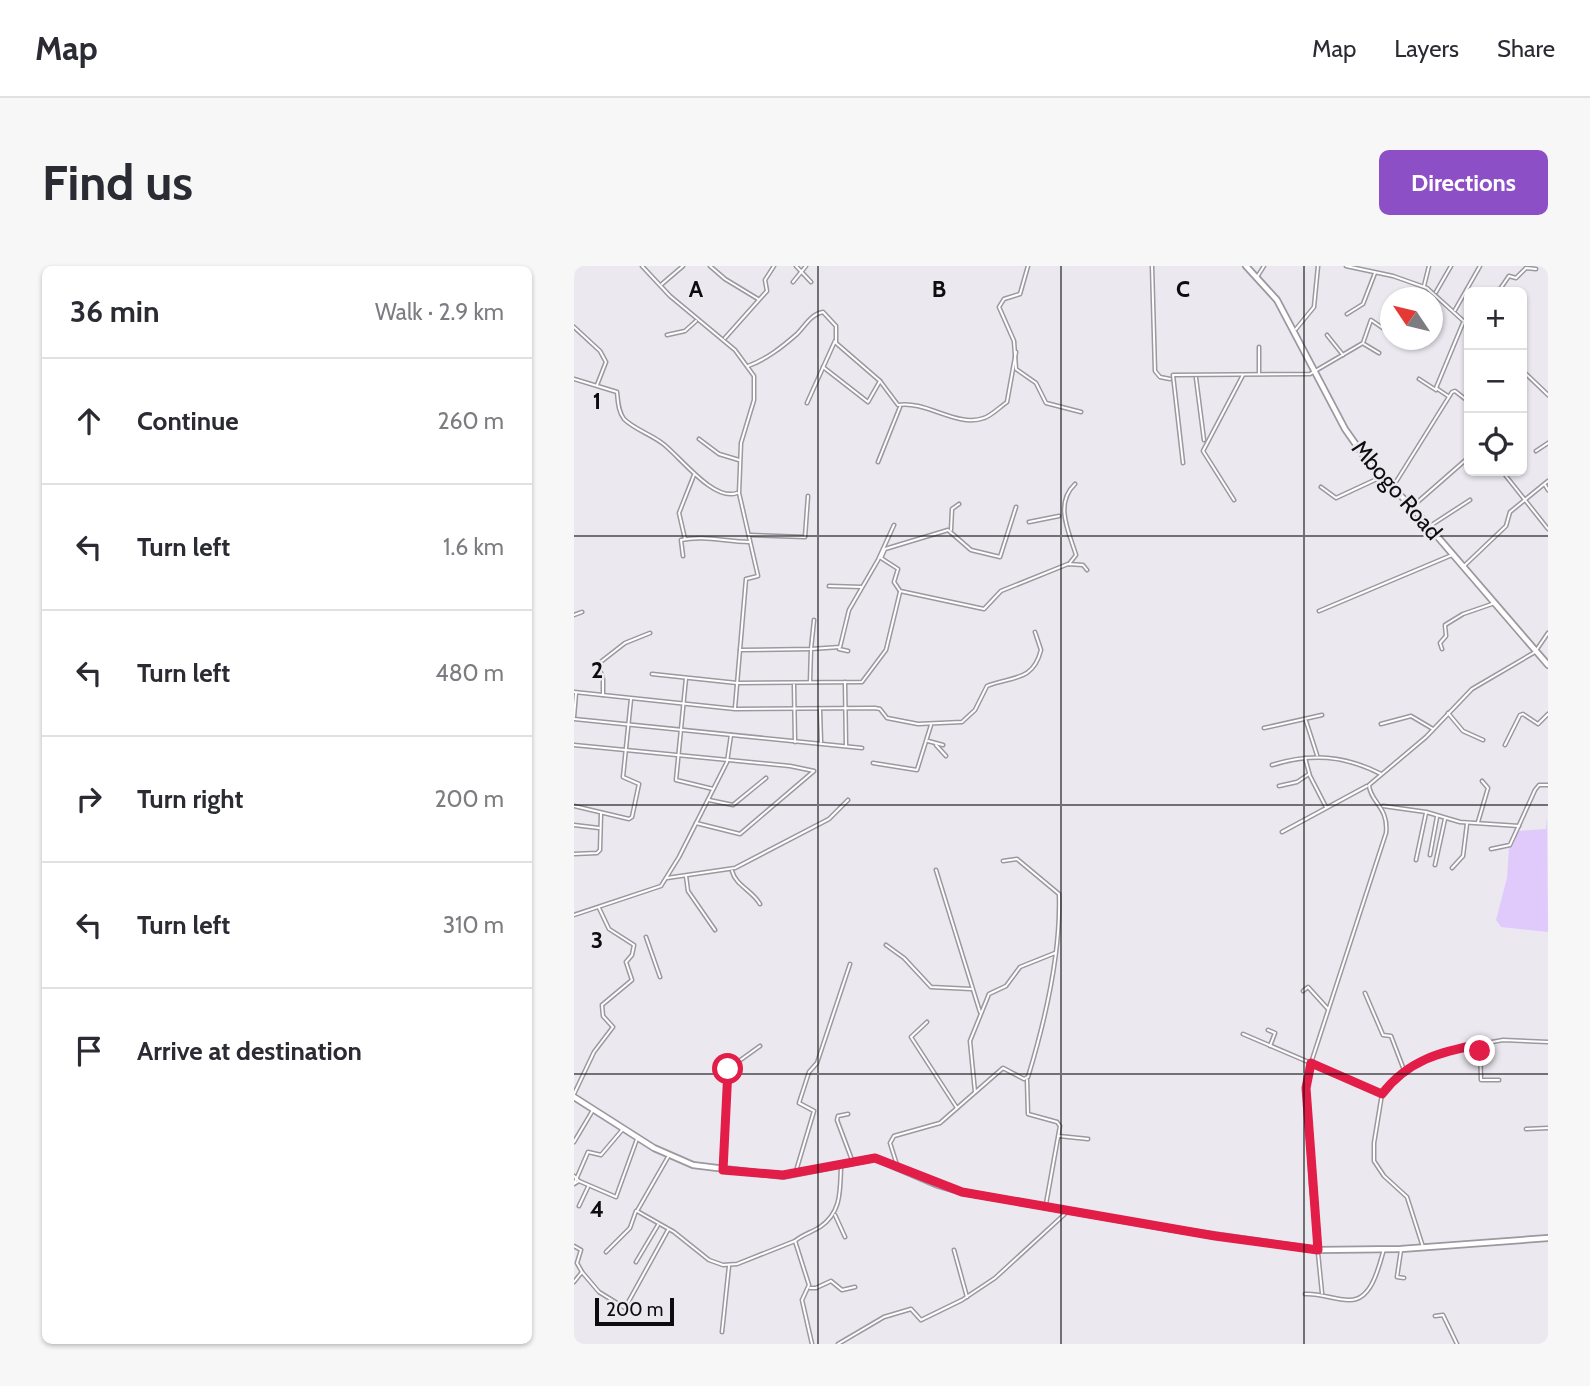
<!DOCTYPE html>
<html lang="en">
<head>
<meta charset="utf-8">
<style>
  body { margin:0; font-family:Cabin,sans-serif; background:#f7f7f7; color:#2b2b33 }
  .controls { position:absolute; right:21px; top:21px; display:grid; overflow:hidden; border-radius:10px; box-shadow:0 2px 5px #0004 }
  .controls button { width:63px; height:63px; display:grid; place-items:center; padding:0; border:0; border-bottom:2px solid #e1e1e2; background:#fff; color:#2b2b33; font:35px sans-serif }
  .compass { position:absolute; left:806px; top:21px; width:63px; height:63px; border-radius:50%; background:#fff; box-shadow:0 2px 5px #0004; rotate:305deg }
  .scale { position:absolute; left:21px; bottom:18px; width:79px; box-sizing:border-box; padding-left:7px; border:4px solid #0d0c0f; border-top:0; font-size:19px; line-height:24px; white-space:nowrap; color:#0d0c0f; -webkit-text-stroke:5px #ece8f0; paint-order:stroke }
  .stop { position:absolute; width:21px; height:21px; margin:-16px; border:5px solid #e11d48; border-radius:50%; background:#fff }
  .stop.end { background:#e11d48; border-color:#fff; box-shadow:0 2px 7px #0008 }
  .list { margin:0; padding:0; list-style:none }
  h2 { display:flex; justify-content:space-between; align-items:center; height:91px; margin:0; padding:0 28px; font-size:30px }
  h2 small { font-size:23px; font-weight:400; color:#7c7c81 }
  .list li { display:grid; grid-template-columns:46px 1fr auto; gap:21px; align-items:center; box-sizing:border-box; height:126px; padding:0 28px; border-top:2px solid #e1e1e2 }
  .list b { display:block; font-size:26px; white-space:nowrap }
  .list em { font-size:23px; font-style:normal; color:#7c7c81 }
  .icon { flex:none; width:38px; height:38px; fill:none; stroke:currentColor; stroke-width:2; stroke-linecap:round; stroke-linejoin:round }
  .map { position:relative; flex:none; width:974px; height:1078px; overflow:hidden; border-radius:10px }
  header { display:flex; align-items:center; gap:42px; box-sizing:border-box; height:98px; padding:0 35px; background:#fff; border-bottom:2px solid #e1e1e2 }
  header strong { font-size:33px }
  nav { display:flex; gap:38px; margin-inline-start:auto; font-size:24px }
  .intro { display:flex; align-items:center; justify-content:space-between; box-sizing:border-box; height:168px; padding:0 42px }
  h1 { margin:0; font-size:49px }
  .button { padding:18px 32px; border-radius:10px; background:#8d4fc5; color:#fff; font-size:24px; font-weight:700 }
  main { display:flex; gap:42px; padding:0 42px }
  aside { flex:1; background:#fff; border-radius:10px; box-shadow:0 2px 5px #0004 }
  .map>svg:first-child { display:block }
  .green { fill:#e0c9fb }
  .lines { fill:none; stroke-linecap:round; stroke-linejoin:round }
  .street-casing { stroke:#9b989f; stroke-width:5 }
  .secondary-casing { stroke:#9b989f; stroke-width:8 }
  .street { stroke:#fff; stroke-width:2 }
  .secondary { stroke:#fff; stroke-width:4.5 }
  .route { stroke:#e11d48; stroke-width:9 }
  .grid { fill:none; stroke:#0d0c0f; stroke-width:2; stroke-opacity:0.55 }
  .labels { text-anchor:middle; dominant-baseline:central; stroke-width:5; stroke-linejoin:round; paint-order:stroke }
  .street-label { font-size:23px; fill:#0d0c0f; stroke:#ece8f0 }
  .grid-label { font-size:23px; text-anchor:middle; font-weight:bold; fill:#0d0c0f; stroke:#ece8f0; stroke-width:5; stroke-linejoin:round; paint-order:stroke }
</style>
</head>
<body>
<header>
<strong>Map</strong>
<nav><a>Map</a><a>Layers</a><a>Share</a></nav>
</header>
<div class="intro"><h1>Find us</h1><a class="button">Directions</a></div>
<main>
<aside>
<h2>36 min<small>Walk · 2.9 km</small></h2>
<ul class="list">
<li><svg class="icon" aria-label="ahead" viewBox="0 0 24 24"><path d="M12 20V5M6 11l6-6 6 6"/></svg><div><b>Continue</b></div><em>260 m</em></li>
<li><svg class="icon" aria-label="left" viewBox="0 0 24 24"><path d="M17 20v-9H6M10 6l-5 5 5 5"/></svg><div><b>Turn left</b></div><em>1.6 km</em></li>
<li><svg class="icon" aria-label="left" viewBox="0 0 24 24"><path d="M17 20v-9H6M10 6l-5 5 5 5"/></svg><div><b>Turn left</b></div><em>480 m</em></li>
<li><svg class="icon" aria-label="right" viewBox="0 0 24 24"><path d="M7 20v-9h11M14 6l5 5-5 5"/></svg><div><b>Turn right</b></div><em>200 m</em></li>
<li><svg class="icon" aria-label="left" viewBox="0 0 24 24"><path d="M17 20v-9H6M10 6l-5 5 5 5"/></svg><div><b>Turn left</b></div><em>310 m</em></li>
<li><svg class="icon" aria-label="arrive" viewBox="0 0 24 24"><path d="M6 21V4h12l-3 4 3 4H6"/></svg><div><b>Arrive at destination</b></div></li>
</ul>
</aside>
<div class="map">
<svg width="974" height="1078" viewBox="0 0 974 1078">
  <rect width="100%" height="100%" fill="#ece8f0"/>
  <polygon class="green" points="973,552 974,666 927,661 922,654 933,612 935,582 939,580 944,565 972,563"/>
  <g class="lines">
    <defs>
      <g id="street">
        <polyline points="68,0 96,30 161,84 180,110 180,134 167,177 165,227 184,310 172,313 161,442"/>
        <polyline points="136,0 151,13 184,33"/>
        <polyline points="222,0 237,16"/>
        <polyline points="454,0 446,28 430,33 425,41 440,75 442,103 462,117 472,137 507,146"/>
        <polyline points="578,0 581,105 586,111 596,113"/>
        <polyline points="772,0 819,10 853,22 895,60"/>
        <polyline points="683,11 690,0"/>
        <polyline points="219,16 232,0"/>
        <polyline points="88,18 109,0"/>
        <polyline points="850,20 855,0"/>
        <polyline points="862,26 877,0"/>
        <polyline points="924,26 935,10 942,12 952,2 962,3"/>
        <polyline points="881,44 906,0"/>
        <polyline points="773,48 789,38 801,7"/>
        <polyline points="948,51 949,50"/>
        <polyline points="0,61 26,85 32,96 23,119"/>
        <polyline points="722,63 740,41 744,0"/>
        <polyline points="93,69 111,65 122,55"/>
        <polyline points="753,69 769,89"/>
        <polyline points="151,72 193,25 191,14 200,0"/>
        <polyline points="790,78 805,87"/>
        <polyline points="685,81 685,108"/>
        <polyline points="893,96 895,100"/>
        <path d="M174 100C193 93 208 81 223 68 231 60 237 48 249 46L262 60V77L306 115 324 139C352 134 383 162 410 152 417 150 426 141 433 136L442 86"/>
        <polyline points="249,101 294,136 306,115"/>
        <polyline points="948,104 974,129"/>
        <polyline points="622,112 630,174"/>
        <path d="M0 113 43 126C44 135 44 145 50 153 60 163 76 168 88 177 105 189 139 236 163 227"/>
        <polyline points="845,113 862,124"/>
        <polyline points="874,130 862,122 889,57"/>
        <polyline points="233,137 261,75"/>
        <polyline points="125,173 145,188 165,194"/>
        <polyline points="962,185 974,177"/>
        <polyline points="304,196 326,141"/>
        <polyline points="609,197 599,109 736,108 789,77 797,54 816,67"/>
        <polyline points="928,205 974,263"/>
        <polyline points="820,219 878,126 881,125 895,136"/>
        <polyline points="971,219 974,224"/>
        <polyline points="747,221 762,232 805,212"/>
        <polyline points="660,234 629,185 669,109"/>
        <polyline points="839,240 895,191"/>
        <polyline points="442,241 426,291 397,284 374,264 311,283 307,292 324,303 320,316 326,325 410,343 427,325 494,298 509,299 513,304"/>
        <polyline points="455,256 485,250"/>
        <polyline points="856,260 896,234"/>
        <polyline points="377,264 378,243 385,238"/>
        <polyline points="176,269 231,271 234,230"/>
        <polyline points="111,273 105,247 120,209"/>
        <path d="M109 290 107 274C130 269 152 276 175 276"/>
        <path d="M495 298 502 289C495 266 480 238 501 218"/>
        <polyline points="890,300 932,260 936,246 974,215"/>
        <polyline points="255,320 288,321"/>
        <polyline points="745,345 878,289"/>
        <polyline points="0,349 8,346"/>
        <polyline points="265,383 274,385"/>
        <polyline points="868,383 866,377 872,370 871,359 889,348 918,338"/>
        <polyline points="166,384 237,383 240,354"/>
        <polyline points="78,408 163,417 288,416 312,384 326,326"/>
        <polyline points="112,412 102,514 139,523"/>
        <polyline points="236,416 237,383 266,381 275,344 304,294 320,259"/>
        <polyline points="271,416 272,480"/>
        <polyline points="220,419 221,476"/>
        <path d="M0 426 161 443 301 442 306 443 313 452 344 458 388 456 401 444 413 420C438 410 459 416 467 384L461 366"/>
        <polyline points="29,429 29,413 24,398 51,377 76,367"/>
        <polyline points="246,444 247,476"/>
        <polyline points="874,447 889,465 909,474"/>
        <polyline points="0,451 2,427"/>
        <polyline points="0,453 288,482"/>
        <polyline points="732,455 743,489"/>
        <polyline points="807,458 837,450 859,463"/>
        <polyline points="690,462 748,449"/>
        <polyline points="354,475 369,479"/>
        <polyline points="0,479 216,500 240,505 166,568 122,557"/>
        <polyline points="362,479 372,490"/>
        <polyline points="931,479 946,449 949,448 964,458 974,448"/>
        <polyline points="731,492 736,510 752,541"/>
        <polyline points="299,497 343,504 357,459"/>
        <path d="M698 499C737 487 770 489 807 508"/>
        <polyline points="705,520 723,516 735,508"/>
        <polyline points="135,534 159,539 192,512"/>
        <polyline points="0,540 55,553 58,551 65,518 49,511 57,433"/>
        <polyline points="809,540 852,546 886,556 945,560"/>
        <polyline points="904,556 914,522 908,515"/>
        <polyline points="0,559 25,562"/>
        <polyline points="708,566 793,520"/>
        <polyline points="917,583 936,579 961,524 965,519 974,519"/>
        <polyline points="0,588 23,587 26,584 27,547"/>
        <polyline points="856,589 863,551"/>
        <polyline points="842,594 852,547"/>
        <polyline points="861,599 871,553"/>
        <polyline points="878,602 889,590 893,558"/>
        <polyline points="362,604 406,746"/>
        <path d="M158 605C162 620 178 624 186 638"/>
        <polyline points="112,610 114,625 141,664"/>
        <polyline points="93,612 161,602 255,553 274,534"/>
        <polyline points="0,649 87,620 105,591 153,496 157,469"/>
        <polyline points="72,671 86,711"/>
        <polyline points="312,679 330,692 357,721 397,723"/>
        <polyline points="729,725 734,721 754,743"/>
        <polyline points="791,727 809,769 817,770 830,804"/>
        <polyline points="353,756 337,771 383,842"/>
        <polyline points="694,764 701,767 696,780"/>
        <polyline points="669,768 807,827"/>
        <polyline points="906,779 907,814 925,814"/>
        <polyline points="453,814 454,848 483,856 486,860 472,938"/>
        <polyline points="401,826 396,775 415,728 432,720 446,701 481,687"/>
        <polyline points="0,828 20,786 39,761 29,750 28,739 58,714 52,696 58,689 60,679 35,663 25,642"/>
        <polyline points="274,848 264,850 263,854 278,894"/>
        <polyline points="952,863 974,862"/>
        <polyline points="485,870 514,873"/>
        <polyline points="0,876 19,844"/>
        <polyline points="94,891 63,945 100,966 135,994 149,999 163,998 221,975"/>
        <path d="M323 899 316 877 320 870 366 857 429 802 450 813 454 811C471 755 487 686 485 628L443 593 429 595"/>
        <polyline points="149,903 154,803 186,780"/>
        <polyline points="222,905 240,845 225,837 235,806 243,797 276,698"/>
        <polyline points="0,910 4,914"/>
        <polyline points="1,916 14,886 27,889 49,863"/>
        <polyline points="0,918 5,915 42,931 63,873"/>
        <polyline points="5,940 14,921"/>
        <polyline points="261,949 271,971"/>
        <polyline points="0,980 7,984 3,997 8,1006 0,1016"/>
        <polyline points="849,981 833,931 810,910 800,895 800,877 808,828 841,797 869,785 929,774 974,776"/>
        <polyline points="380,984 393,1031"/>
        <polyline points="827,984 823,1011 830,1012"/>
        <polyline points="32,986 56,962 62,945"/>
        <polyline points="62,996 84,959"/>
        <polyline points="8,1006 25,1026 51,1042 94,964"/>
        <polyline points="236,1022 242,1022 257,1015 268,1024 281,1021"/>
        <path d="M748 1027 737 917 732 822 737 797 812 567C815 541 796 536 795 519L852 471 898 423 961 386 974 367"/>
        <path d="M731 1028C747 1027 760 1034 775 1034 798 1035 805 1000 810 983"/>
        <polyline points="861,1050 869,1049 883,1078"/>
        <polyline points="148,1066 155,1000"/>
        <path d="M238 1078 228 1034 235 1019 221 975C228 969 238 966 246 961 268 946 266 924 267 900"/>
        <polyline points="264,1078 310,1051 337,1043 347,1054 388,1034 421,1012 493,946"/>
      </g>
      <g id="secondary">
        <polyline points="672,0 703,34 771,163 797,200 838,241 974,399"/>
        <polyline points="0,831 80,882 119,899 209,910 301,892 364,919 388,926 605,964 744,984 827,983 974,972"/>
      </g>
    </defs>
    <use href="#street" class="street-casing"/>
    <use href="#secondary" class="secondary-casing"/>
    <use href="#street" class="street"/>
    <use href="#secondary" class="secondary"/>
  </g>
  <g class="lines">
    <path class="route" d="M154 803 149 904 209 909 301 892 388 926 641 970 744 984 732 822 737 797 808 828C834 794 866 786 906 778V785"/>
  </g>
  <path class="grid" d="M244 0V1078M487 0V1078M730 0V1078M0 270H974M0 539H974M0 808H974"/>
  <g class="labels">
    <g class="street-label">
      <text transform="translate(823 224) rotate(49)">Mbogo Road</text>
    </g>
  </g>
  <g class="grid-label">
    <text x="122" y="31">A</text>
    <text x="365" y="31">B</text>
    <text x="609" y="31">C</text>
    <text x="23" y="143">1</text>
    <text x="23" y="412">2</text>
    <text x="23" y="682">3</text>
    <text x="23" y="951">4</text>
  </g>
</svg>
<div class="controls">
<button>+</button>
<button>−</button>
<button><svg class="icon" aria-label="locate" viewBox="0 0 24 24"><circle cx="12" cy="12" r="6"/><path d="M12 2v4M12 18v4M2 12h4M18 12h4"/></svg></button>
</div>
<svg class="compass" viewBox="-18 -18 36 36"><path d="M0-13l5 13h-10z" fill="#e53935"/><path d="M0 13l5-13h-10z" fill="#7c7c81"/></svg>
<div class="scale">200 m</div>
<div class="stop" style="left:154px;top:803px"></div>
<div class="stop end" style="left:906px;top:785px"></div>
</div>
</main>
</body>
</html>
